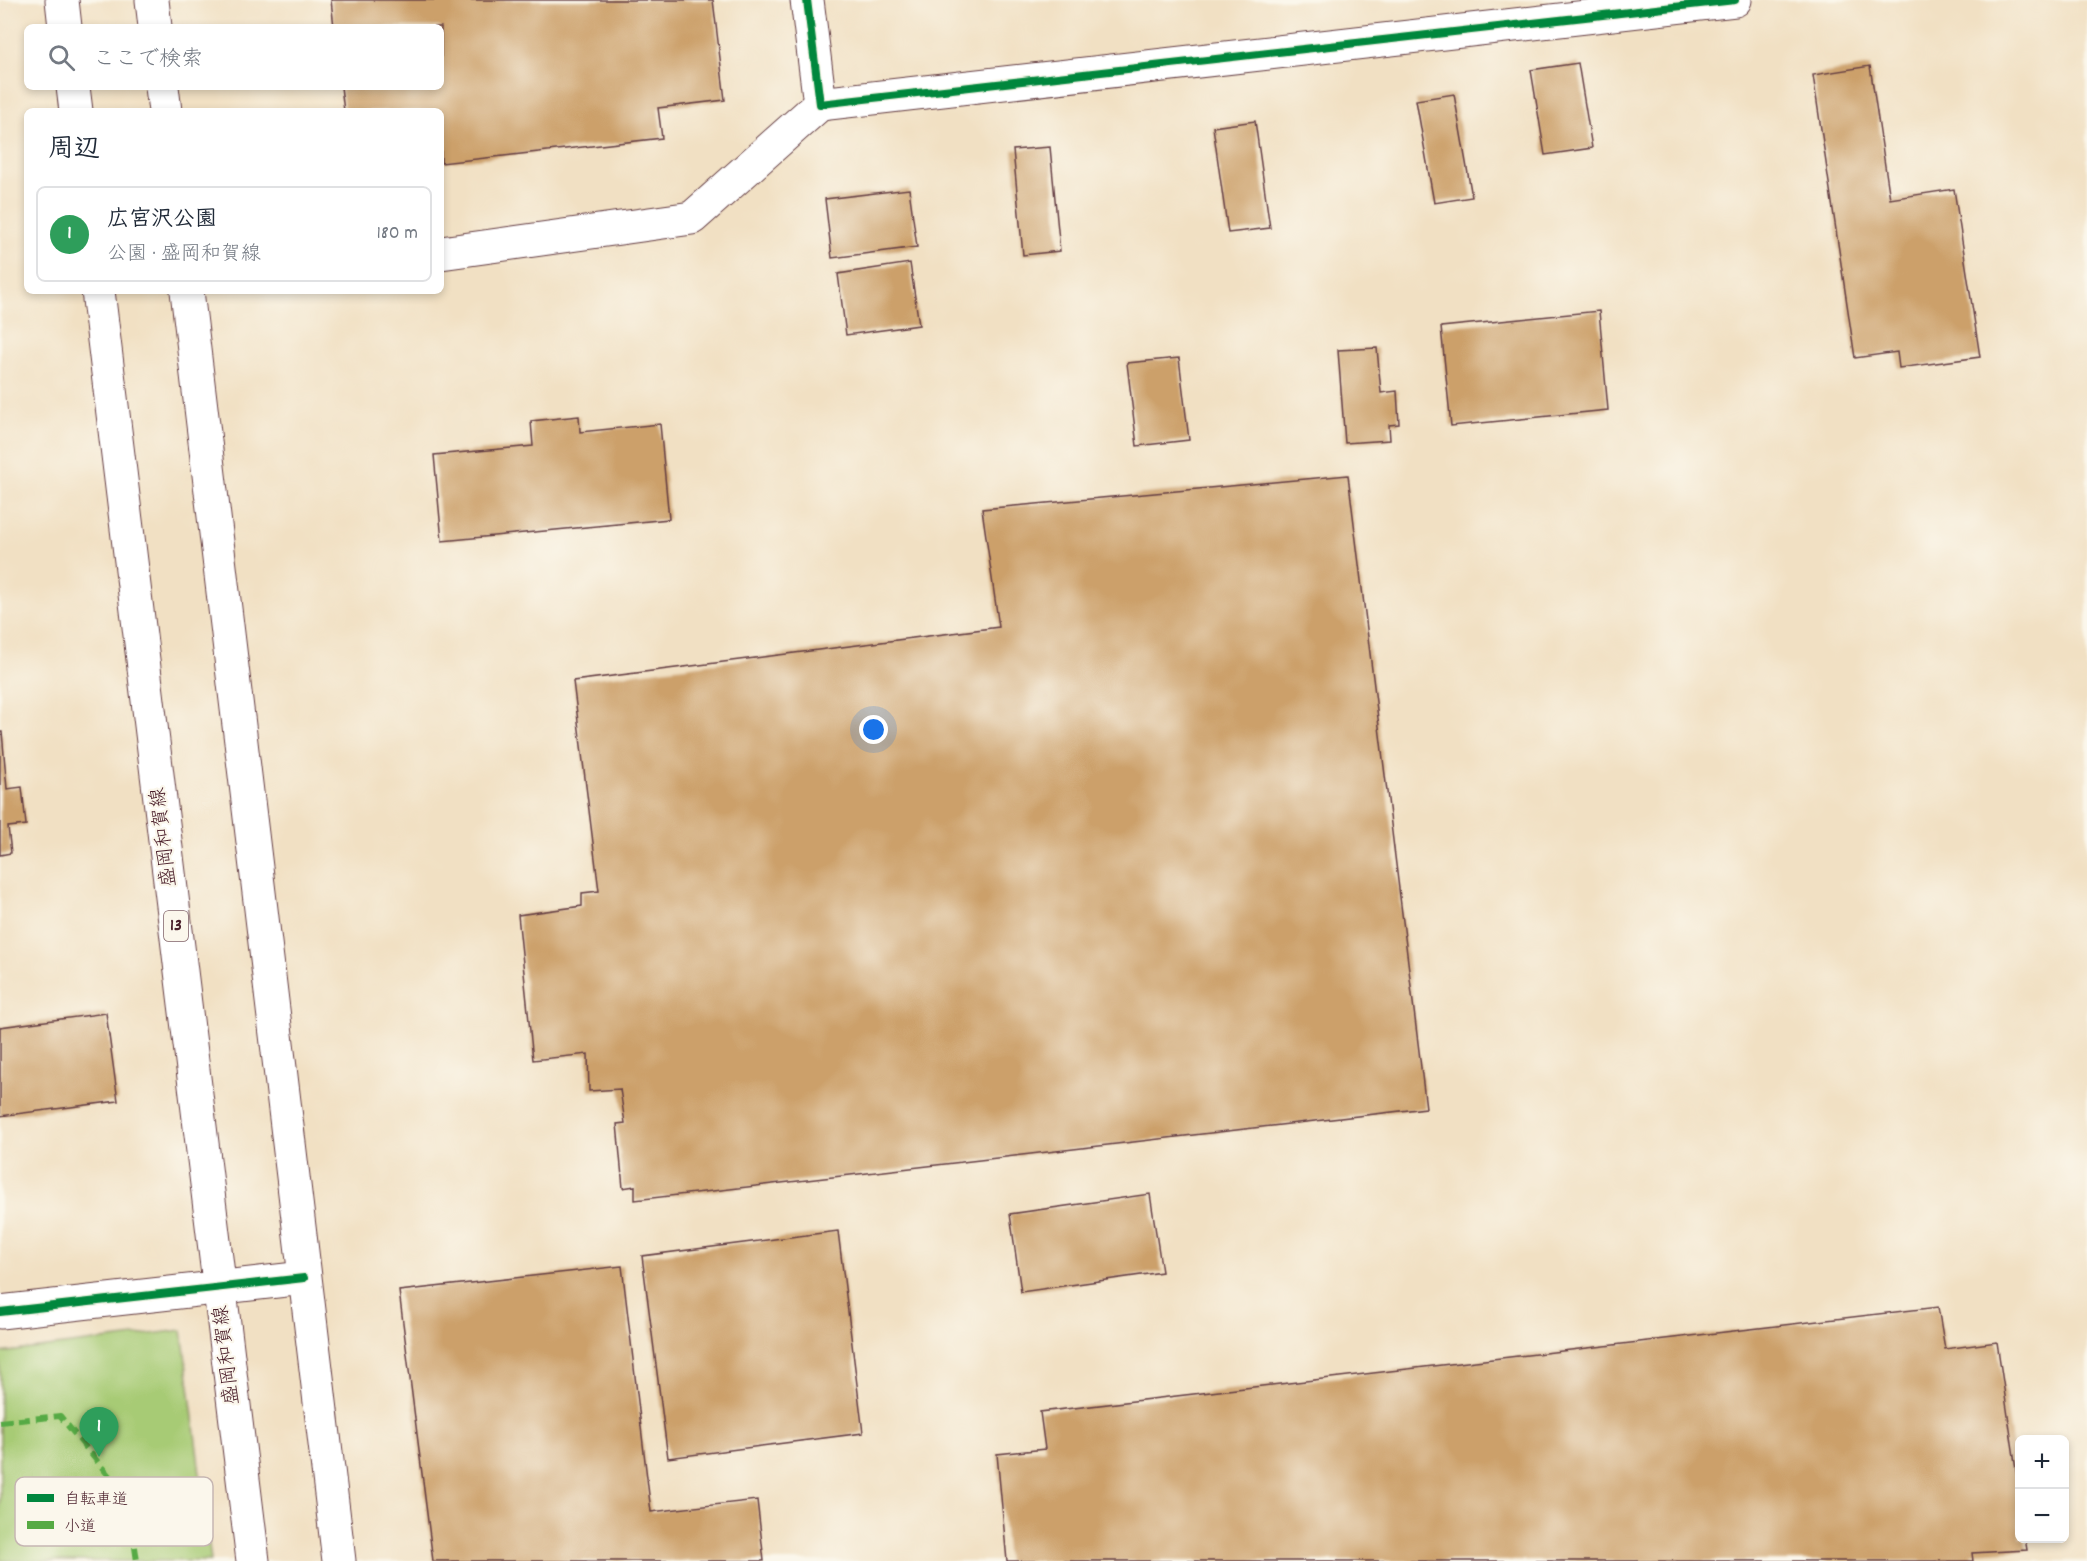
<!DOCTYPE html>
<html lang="ja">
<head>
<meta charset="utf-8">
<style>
  body { margin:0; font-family:Dekko,"Klee One",sans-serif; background:#f6f6f7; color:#1f2937 }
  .controls { position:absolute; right:18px; bottom:18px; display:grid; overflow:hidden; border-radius:9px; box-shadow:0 3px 9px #0003 }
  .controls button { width:54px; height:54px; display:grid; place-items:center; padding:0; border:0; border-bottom:2px solid #e0e1e3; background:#fff; color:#1f2937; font:30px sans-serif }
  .you { position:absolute; left:874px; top:730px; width:21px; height:21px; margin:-15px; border:4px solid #fff; border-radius:50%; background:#1a73e8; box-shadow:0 0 0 9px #1a73e833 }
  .badge { display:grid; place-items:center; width:39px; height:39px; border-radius:50%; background:#1a73e8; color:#fff; font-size:20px; font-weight:700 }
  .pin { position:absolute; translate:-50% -50px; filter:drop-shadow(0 2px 3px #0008) }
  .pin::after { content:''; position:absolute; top:32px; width:21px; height:18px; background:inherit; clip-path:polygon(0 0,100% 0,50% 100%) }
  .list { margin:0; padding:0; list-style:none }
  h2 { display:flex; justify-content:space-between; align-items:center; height:78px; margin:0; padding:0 24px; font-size:26px }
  h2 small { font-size:20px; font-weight:400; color:#747a83 }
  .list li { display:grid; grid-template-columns:39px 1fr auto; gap:18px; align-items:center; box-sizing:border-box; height:96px; margin:0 12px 12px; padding:0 12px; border:2px solid #e0e1e3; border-radius:9px }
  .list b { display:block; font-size:22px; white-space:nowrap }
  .list p { margin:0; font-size:20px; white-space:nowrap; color:#747a83 }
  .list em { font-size:20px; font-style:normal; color:#747a83 }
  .icon { flex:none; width:33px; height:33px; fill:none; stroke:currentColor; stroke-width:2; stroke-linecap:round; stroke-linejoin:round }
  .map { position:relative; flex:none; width:2087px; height:1561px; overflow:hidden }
  .search { position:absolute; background:#fff; box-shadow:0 3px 9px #0003; left:24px; top:24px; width:420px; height:66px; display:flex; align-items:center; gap:15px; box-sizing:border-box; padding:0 21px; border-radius:9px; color:#747a83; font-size:22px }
  .panel { position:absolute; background:#fff; box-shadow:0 3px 9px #0003; left:24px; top:108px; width:420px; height:186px; border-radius:9px }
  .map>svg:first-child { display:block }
  .green { fill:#a7cb74; stroke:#787550; stroke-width:1.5 }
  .building { fill:#cca06b }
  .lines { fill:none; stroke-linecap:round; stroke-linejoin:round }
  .street-casing { stroke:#633c42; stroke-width:35 }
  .secondary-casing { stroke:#633c42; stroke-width:35 }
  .primary-casing { stroke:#633c42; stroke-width:35 }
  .street { stroke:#fff; stroke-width:33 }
  .secondary { stroke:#fff; stroke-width:33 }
  .primary { stroke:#fff; stroke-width:33 }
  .quiet { stroke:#57aa44; stroke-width:6; stroke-dasharray:12 6; stroke-linecap:butt }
  .cycleway-casing { stroke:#fbf7ec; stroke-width:11 }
  .cycleway { stroke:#00873e; stroke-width:8 }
  .labels { text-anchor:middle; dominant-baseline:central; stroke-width:4.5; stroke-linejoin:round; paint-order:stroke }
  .shield { fill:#fbf7ec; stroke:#7f6065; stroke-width:1.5 }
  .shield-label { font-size:18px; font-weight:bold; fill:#4a1f2b }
  .street-label { font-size:20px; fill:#4a1f2b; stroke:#fbf7ec }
  .key { fill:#fbf7ec; stroke:#c6b6b2; stroke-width:1.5 }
  .key-label { font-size:16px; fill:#4a1f2b }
</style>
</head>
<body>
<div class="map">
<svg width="2087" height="1561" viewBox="0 0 2087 1561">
  <rect width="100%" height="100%" fill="#fbf7ec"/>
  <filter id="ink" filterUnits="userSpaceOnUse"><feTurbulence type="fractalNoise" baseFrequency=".0167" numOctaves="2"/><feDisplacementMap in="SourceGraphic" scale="12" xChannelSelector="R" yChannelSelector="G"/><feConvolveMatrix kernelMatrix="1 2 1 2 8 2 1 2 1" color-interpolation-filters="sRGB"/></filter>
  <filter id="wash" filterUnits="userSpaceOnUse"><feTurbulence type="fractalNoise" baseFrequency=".008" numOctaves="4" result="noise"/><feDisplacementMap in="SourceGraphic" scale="24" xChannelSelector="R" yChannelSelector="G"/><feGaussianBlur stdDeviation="1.35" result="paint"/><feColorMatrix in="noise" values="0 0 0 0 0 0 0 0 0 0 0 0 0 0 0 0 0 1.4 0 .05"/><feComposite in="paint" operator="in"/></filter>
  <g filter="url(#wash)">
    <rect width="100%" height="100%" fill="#f1e0c3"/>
    <polygon class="green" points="182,1330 211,1561 0,1561 0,1353"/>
    <g id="blocks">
      <g class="building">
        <polygon points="331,0 713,0 725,100 658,108 662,138 441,163 441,111 344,111 341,87 441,87 441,27 334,27"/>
        <polygon points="1578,63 1592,148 1545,155 1531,70"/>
        <polygon points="1870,66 1890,199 1954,189 1980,357 1899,368 1897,352 1855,358 1813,75"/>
        <polygon points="1454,94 1472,197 1434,203 1416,100"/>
        <polygon points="1255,121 1270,228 1228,233 1213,127"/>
        <polygon points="1050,147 1060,251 1023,255 1013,150"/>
        <polygon points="909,189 917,247 832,258 825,199"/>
        <polygon points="910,263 919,325 846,335 838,274"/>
        <polygon points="1599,311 1608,410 1451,426 1441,327"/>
        <polygon points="1377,348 1381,393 1397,391 1399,424 1389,425 1390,440 1345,443 1338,350"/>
        <polygon points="1179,358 1189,440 1137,446 1127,363"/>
        <polygon points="579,416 580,432 660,424 669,519 442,541 434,455 533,446 531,421"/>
        <polygon points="1348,475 1426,1108 635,1200 635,1186 623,1188 617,1124 625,1123 620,1089 589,1091 588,1054 533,1060 518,915 582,906 582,893 599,891 573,681 999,627 982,509"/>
        <polygon points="0,732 2,732 7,789 22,787 26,825 8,827 11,853 0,855"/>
        <polygon points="106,1013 118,1101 0,1116 0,1027"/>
        <polygon points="1150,1194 1162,1272 1021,1292 1010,1214"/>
        <polygon points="838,1231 863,1433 668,1458 642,1256"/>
        <polygon points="622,1266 651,1512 757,1500 764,1561 433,1561 399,1291"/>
        <polygon points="1938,1307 1945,1349 1997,1342 2020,1497 2020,1538 2025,1538 2027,1550 1972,1553 1973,1561 1007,1561 997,1454 1045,1449 1040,1412"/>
      </g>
    </g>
  </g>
  <g filter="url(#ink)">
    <use href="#blocks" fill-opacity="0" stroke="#633c42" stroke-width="1.5"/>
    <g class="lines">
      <defs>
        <g id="street">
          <polyline points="807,0 820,104 1735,0"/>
          <polyline points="441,253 692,218 820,104"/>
        </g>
        <polyline id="secondary" points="0,1312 304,1278"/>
        <g id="primary">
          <polyline points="62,0 65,27"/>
          <polyline points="152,0 155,27"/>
          <polyline points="73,87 76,111"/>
          <polyline points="162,87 165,111"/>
          <polyline points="98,291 253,1561"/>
          <polyline points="187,291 339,1561"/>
        </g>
      </defs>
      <use href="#street" class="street-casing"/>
      <use href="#secondary" class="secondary-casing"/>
      <use href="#primary" class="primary-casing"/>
      <use href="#street" class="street"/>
      <use href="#secondary" class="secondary"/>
      <use href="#primary" class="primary"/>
      <polyline class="quiet" points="0,1422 60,1416 128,1499 137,1561"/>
      <defs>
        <g id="cycleway">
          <polyline points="807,0 820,104 1735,0"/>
          <polyline points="0,1312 304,1278"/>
        </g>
      </defs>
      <use href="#cycleway" class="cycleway-casing"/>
      <use href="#cycleway" class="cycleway"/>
    </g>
  </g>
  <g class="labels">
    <rect class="shield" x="164" y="911" width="24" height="30" rx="4.5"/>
    <g class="shield-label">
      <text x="176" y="926">13</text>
    </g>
    <g class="street-label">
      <text transform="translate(165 837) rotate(-97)">盛岡和賀線</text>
      <text transform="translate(228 1355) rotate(-97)">盛岡和賀線</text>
    </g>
  </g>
  <rect x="15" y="1477" width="198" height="69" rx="9" class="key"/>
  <rect x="27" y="1494" width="27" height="8" fill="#00873e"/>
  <rect x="27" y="1521" width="27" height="8" fill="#57aa44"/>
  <g class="key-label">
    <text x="64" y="1504">自転車道</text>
    <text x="64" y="1531">小道</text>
  </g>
</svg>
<div class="controls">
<button>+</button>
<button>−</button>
</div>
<div class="you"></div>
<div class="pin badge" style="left:99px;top:1457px;background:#2e9e5b">1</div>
<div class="search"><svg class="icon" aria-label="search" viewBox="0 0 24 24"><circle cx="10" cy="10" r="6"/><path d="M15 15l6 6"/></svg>ここで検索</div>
<section class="panel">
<h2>周辺<small></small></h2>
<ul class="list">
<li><span class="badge" style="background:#2e9e5b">1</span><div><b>広宮沢公園</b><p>公園 · 盛岡和賀線</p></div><em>180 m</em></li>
</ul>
</section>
</div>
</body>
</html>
